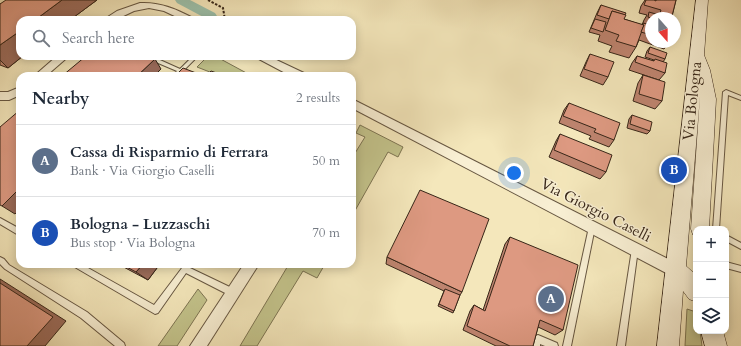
<!DOCTYPE html>
<html lang="en">
<head>
<meta charset="utf-8">
<style>
  body { margin:0; font-family:Cardo,serif; background:#f6f6f7; color:#1f2937 }
  .controls { position:absolute; right:12px; bottom:12px; display:grid; overflow:hidden; border-radius:8px; box-shadow:0 2px 10px #0003 }
  .controls button { width:36px; height:36px; display:grid; place-items:center; padding:0; border:0; border-bottom:1px solid #e0e1e3; background:#fff; color:#1f2937; font:20px sans-serif }
  .compass { position:absolute; left:645px; top:12px; width:36px; height:36px; border-radius:50%; background:#fff; box-shadow:0 2px 10px #0003; rotate:159deg }
  .you { position:absolute; left:514px; top:173px; width:14px; height:14px; margin:-10px; border:3px solid #fff; border-radius:50%; background:#1a73e8; box-shadow:0 0 0 6px #1a73e833 }
  .badge { display:grid; place-items:center; width:26px; height:26px; border-radius:50%; background:#8f2418; color:#fff; font-size:13px; font-weight:700 }
  .pin { position:absolute; translate:-50% -50%; border:2px solid #fff; box-shadow:0 1px 4px #0006 }
  .list { margin:0; padding:0; list-style:none }
  h2 { display:flex; justify-content:space-between; align-items:center; height:52px; margin:0; padding:0 16px; font-size:17px }
  h2 small { font-size:13px; font-weight:400; color:#747a83 }
  .list li { display:grid; grid-template-columns:26px 1fr auto; gap:12px; align-items:center; box-sizing:border-box; height:72px; padding:0 16px; border-top:1px solid #e0e1e3 }
  .list b { display:block; font-size:15px; white-space:nowrap }
  .list p { margin:0; font-size:13px; white-space:nowrap; color:#747a83 }
  .list em { font-size:13px; font-style:normal; color:#747a83 }
  .icon { flex:none; width:22px; height:22px; fill:none; stroke:currentColor; stroke-width:2; stroke-linecap:round; stroke-linejoin:round }
  .map { position:relative; flex:none; width:741px; height:346px; overflow:hidden }
  .search { position:absolute; background:#fff; box-shadow:0 2px 10px #0003; left:16px; top:16px; width:340px; height:44px; display:flex; align-items:center; gap:10px; box-sizing:border-box; padding:0 14px; border-radius:12px; color:#747a83; font-size:15px }
  .panel { position:absolute; background:#fff; box-shadow:0 2px 10px #0003; left:16px; top:72px; width:340px; height:196px; border-radius:12px }
  .map>svg:first-child { display:block }
  .green { fill:#c3c38b; stroke:#7d7452 }
  .lines { fill:none; stroke-linecap:round; stroke-linejoin:round }
  .canal { fill:#9cc1ab; fill-rule:evenodd }
  .lane-casing { stroke:#665641; stroke-width:2 }
  .street-casing { stroke:#665641; stroke-width:2 }
  .secondary-casing { stroke:#372618; stroke-width:1 }
  .path { stroke:#372618; stroke-width:2; stroke-dasharray:2.5 1.5; stroke-linecap:butt }
  .lane { fill:#f8efd3; fill-rule:evenodd }
  .street { fill:#f8efd3; fill-rule:evenodd }
  .secondary { fill:#f8efd3; fill-rule:evenodd }
  .wall { fill:#be846f; stroke:#372618 }
  .shaded-wall { fill:#9b6b5a; stroke:#372618 }
  .building { fill:#dd9981; stroke:#372618 }
  .labels { text-anchor:middle; dominant-baseline:central; stroke-width:3; stroke-linejoin:round; paint-order:stroke }
  .street-label { font-size:15px; fill:#372618; stroke:#f8efd3 }
</style>
</head>
<body>
<div class="map">
<svg width="741" height="346" viewBox="0 0 741 346">
  <rect width="100%" height="100%" fill="#f4e7bb"/>
  <filter id="stains"><feTurbulence type="fractalNoise" baseFrequency=".005" numOctaves="4"/><feColorMatrix values="0 0 0 0 .2 0 0 0 0 .09 0 0 0 0 .02 0 0 0 .5 -.17"/></filter>
  <radialGradient id="worn" r=".72"><stop offset=".6" stop-color="#630" stop-opacity="0"/><stop offset="1" stop-color="#630" stop-opacity=".3"/></radialGradient>
  <g class="green">
    <polygon points="208,56 215,56 252,76 220,76 197,67"/>
    <polygon points="360,125 403,147 398,157 388,152 352,216 352,158 365,137 356,133"/>
    <polygon points="289,264 325,264 317,278 303,271 257,346 240,346"/>
    <polygon points="198,289 207,300 177,346 158,346"/>
    <polygon points="687,309 696,312 696,331 700,331 702,346 685,346"/>
  </g>
  <g class="lines">
    <polygon class="canal" points="175,0 190,0 215,13 217,16 215,19 207,19 177,3"/>
    <defs>
      <g id="lane">
        <polygon points="144,56 151,56 180,69 193,56 198,56 184,70 194,75 195,76 187,76 181,73 178,76 172,76 177,71 144,57"/>
        <polygon points="726,90 741,96 741,100 728,95 719,229 713,229 723,92"/>
        <polygon points="0,218 20,229 20,236 0,224"/>
        <polygon points="592,224 594,225 595,227 571,346 563,346 589,227 590,225"/>
        <polygon points="726,235 741,243 741,249 726,241"/>
        <polygon points="635,246 637,247 638,249 625,346 617,346 632,249 633,247"/>
        <polygon points="0,257 4,259 9,265 87,312 124,343 125,346 115,346 81,318 5,269 0,264"/>
        <polygon points="726,262 741,266 741,272 726,268"/>
        <polygon points="72,264 81,264 154,305 185,264 192,264 190,268 236,290 237,293 236,296 233,297 186,273 158,313 155,314 73,266"/>
        <polygon points="538,335 557,343 558,346 545,346 540,344 540,346 532,346 535,336"/>
      </g>
      <g id="street">
        <path d="M140 3C160 2 176 9 193 18L195 20H183L164 11 149 8 134 11 115 20H103L117 11Z"/>
        <polygon points="57,56 69,56 46,76 34,76"/>
        <polygon points="255,56 268,56 304,73 305,76 291,76 257,58"/>
        <polygon points="20,87 20,95 9,100 0,100 0,92 8,92"/>
        <polygon points="352,99 680,265 682,270 680,275 675,277 670,275 352,108"/>
        <polygon points="244,264 259,264 207,346 190,346"/>
      </g>
      <g id="secondary">
        <polygon points="696,0 708,0 704,55 710,70 716,99 709,229 696,229 696,236 693,235 691,229 700,96 686,266 696,275 696,302 689,299 683,291 679,346 657,346"/>
        <polygon points="701,331 723,331 727,346 705,346"/>
      </g>
    </defs>
    <use href="#lane" class="lane-casing"/>
    <use href="#street" class="street-casing"/>
    <use href="#secondary" class="secondary-casing"/>
    <polyline class="path" points="208,0 223,8 225,20"/>
    <use href="#lane" class="lane"/>
    <use href="#street" class="street"/>
    <use href="#secondary" class="secondary"/>
  </g>
  <g class="wall">
    <polygon points="97,0 70,20 20,20 20,56 23,56 8,68 0,65 0,4"/>
    <polygon points="645,0 676,0 672,16 671,18 651,18 651,42 669,42 664,49 639,40 636,47 629,58 609,52 612,46 598,41 600,35 589,32 597,13 601,5 624,19 642,25 644,20 647,15 639,13 641,6"/>
    <polygon points="650,47 665,59 663,62 665,73 659,80 629,70 632,63 637,56 653,61 654,60 645,57 647,51"/>
    <polygon points="590,54 608,77 603,85 580,76 586,62"/>
    <polygon points="643,75 662,101 655,109 633,101 638,83"/>
    <polygon points="569,103 614,140 609,147 589,139 591,136 559,123 564,110"/>
    <polygon points="632,115 650,131 647,134 627,128 629,119"/>
    <polygon points="560,134 606,172 600,179 549,157 556,141"/>
    <polygon points="510,237 563,330 555,335 538,327 533,346 496,346 463,330 470,311 474,305 483,310 505,244"/>
    <polygon points="387,257 462,292 460,295 453,313 438,306 444,291 386,264"/>
    <polygon points="118,264 160,264 148,280"/>
  </g>
  <g class="shaded-wall">
    <polygon points="62,0 97,0 70,20 35,20"/>
    <polygon points="20,31 20,56 23,56 8,68 0,60 0,45"/>
    <polygon points="155,59 161,69 154,76 137,76"/>
    <polygon points="20,188 20,209 15,214 2,206"/>
    <polygon points="143,264 160,264 148,280 136,272"/>
    <polygon points="0,279 66,321 45,346 27,346 0,283"/>
  </g>
  <g class="building">
    <polygon points="6,0 62,0 35,20 20,20 20,31 0,45 0,4"/>
    <polygon points="646,0 654,0 656,1 656,0 676,0 672,16 660,13 661,10 644,5"/>
    <polygon points="601,5 626,13 625,15 612,11 609,19 597,15"/>
    <polygon points="612,11 626,15 624,19 644,25 636,47 616,41 619,35 605,30"/>
    <polygon points="649,12 669,18 651,18 648,17"/>
    <polygon points="595,19 606,22 603,32 591,28"/>
    <polygon points="643,23 651,25 651,35 641,32 644,25 643,25"/>
    <polygon points="650,47 667,53 665,59 648,53"/>
    <polygon points="590,54 614,62 608,77 584,69"/>
    <polygon points="86,56 148,56 155,59 137,76 62,76"/>
    <polygon points="637,56 654,61 655,59 667,63 665,73 635,62"/>
    <polygon points="183,68 204,76 175,76"/>
    <polygon points="211,71 225,76 206,76"/>
    <polygon points="643,75 665,82 662,101 639,94"/>
    <polygon points="569,103 620,123 614,140 594,132 596,129 563,116"/>
    <polygon points="20,110 20,188 2,206 0,205 0,127"/>
    <polygon points="632,115 652,122 650,131 630,124"/>
    <polygon points="560,134 612,155 606,172 554,150"/>
    <polygon points="420,190 489,219 462,292 387,257"/>
    <polygon points="510,237 578,265 563,330 540,320 533,346 510,346 467,326 474,305 485,311"/>
    <polygon points="121,264 143,264 136,272"/>
    <polygon points="0,283 53,317 27,346 0,346"/>
    <polygon points="445,289 460,295 454,311 439,304"/>
  </g>
  <g class="labels">
    <g class="street-label">
      <text transform="translate(692 101) rotate(-84)">Via Bologna</text>
      <text transform="translate(596 210) rotate(27)">Via Giorgio Caselli</text>
    </g>
  </g>
  <rect width="100%" height="100%" filter="url(#stains)"/>
  <rect width="100%" height="100%" fill="url(#worn)"/>
</svg>
<div class="controls">
<button>+</button>
<button>−</button>
<button><svg class="icon" aria-label="layers" viewBox="0 0 24 24"><path d="M12 4l9 5-9 5-9-5zM3 14l9 5 9-5"/></svg></button>
</div>
<svg class="compass" viewBox="-18 -18 36 36"><path d="M0-13l5 13h-10z" fill="#e53935"/><path d="M0 13l5-13h-10z" fill="#747a83"/></svg>
<div class="you"></div>
<div class="pin badge" style="left:551px;top:299px;background:#5c6f8a">A</div>
<div class="pin badge" style="left:674px;top:170px;background:#1a4fb4">B</div>
<div class="search"><svg class="icon" aria-label="search" viewBox="0 0 24 24"><circle cx="10" cy="10" r="6"/><path d="M15 15l6 6"/></svg>Search here</div>
<section class="panel">
<h2>Nearby<small>2 results</small></h2>
<ul class="list">
<li><span class="badge" style="background:#5c6f8a">A</span><div><b>Cassa di Risparmio di Ferrara</b><p>Bank · Via Giorgio Caselli</p></div><em>50 m</em></li>
<li><span class="badge" style="background:#1a4fb4">B</span><div><b>Bologna - Luzzaschi</b><p>Bus stop · Via Bologna</p></div><em>70 m</em></li>
</ul>
</section>
</div>
</body>
</html>
